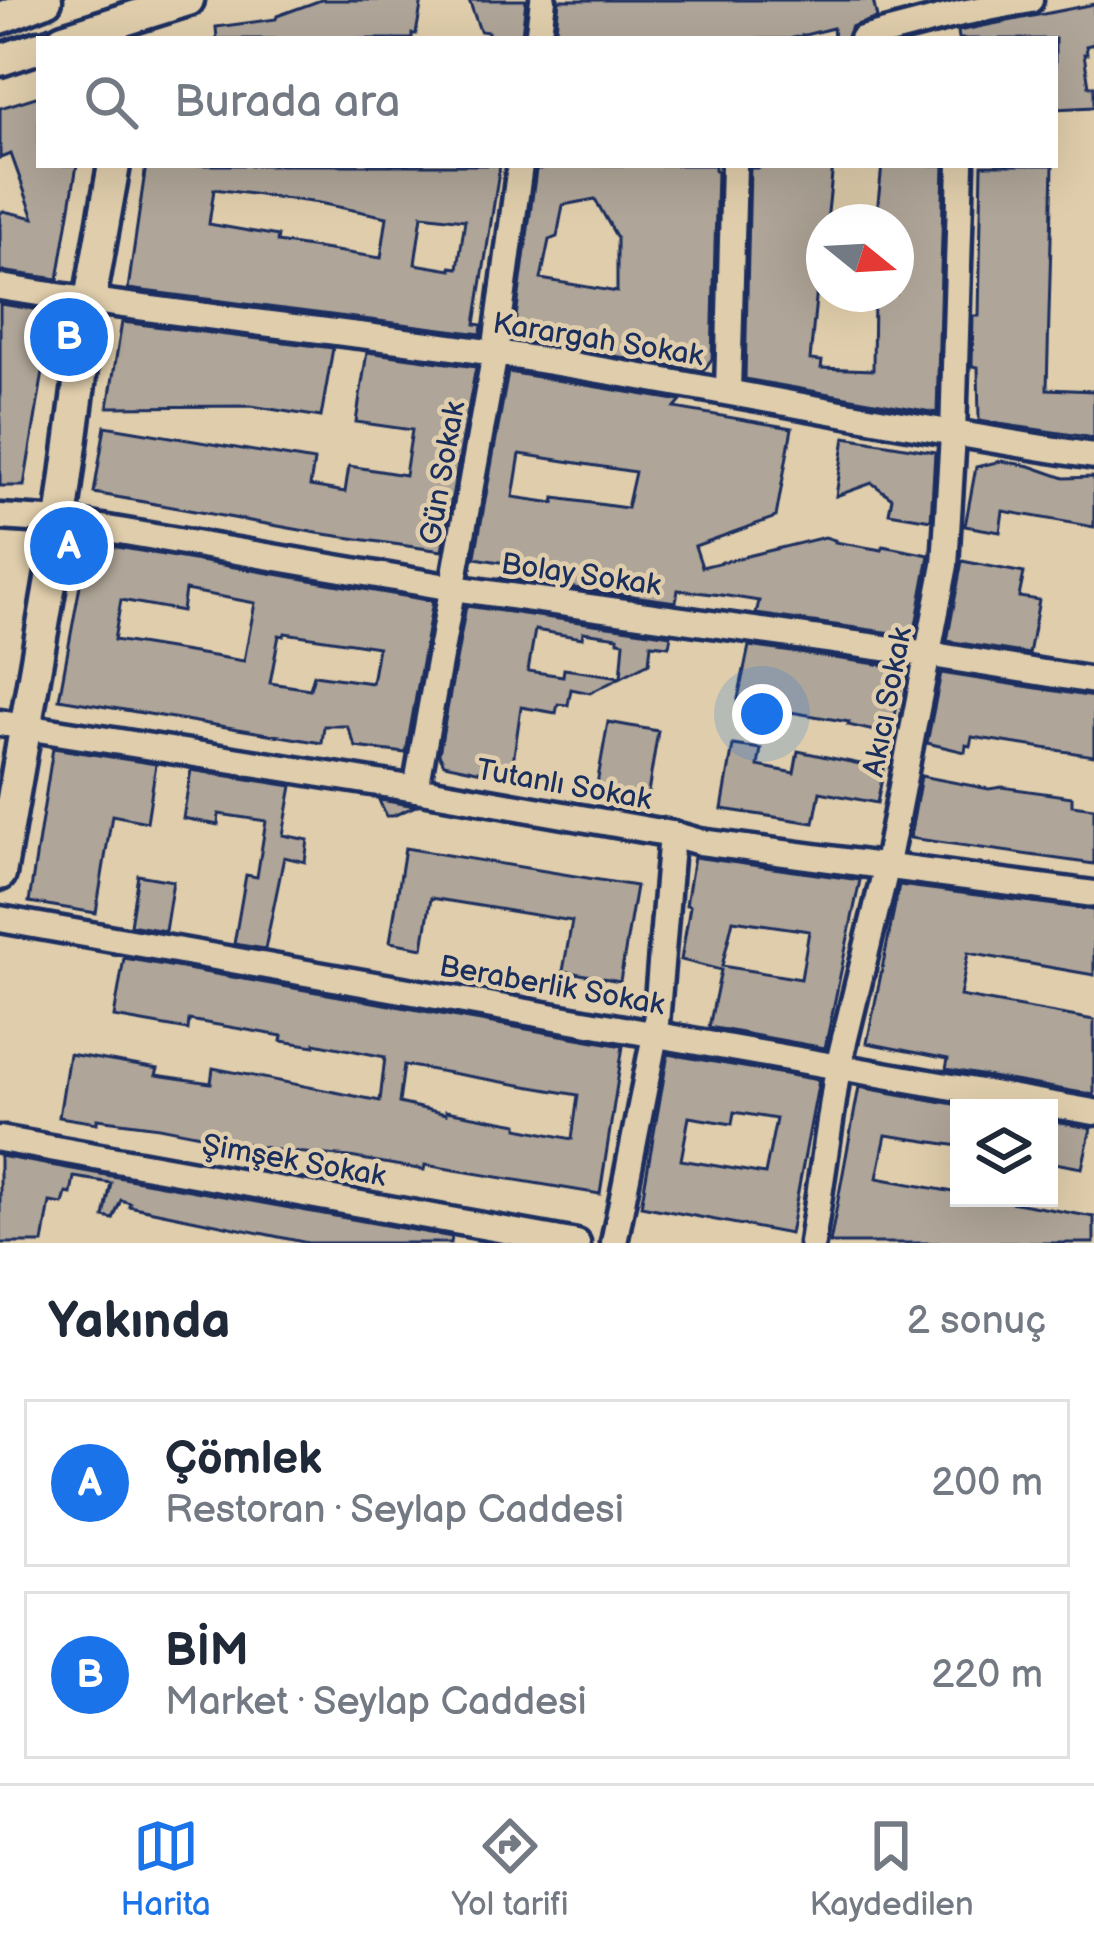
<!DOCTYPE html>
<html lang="tr">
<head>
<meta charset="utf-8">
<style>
  body { margin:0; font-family:"Balsamiq Sans",sans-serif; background:#f6f6f7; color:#1f2937 }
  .controls { position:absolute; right:36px; bottom:36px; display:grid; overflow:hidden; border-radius:0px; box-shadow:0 12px 48px #0002 }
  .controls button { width:108px; height:108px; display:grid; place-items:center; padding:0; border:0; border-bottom:3px solid #e0e1e3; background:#fff; color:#1f2937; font:60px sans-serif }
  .compass { position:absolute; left:806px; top:204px; width:108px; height:108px; border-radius:50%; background:#fff; box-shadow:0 12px 48px #0002; rotate:108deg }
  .you { position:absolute; left:762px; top:714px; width:42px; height:42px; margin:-30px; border:9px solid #fff; border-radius:50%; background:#1a73e8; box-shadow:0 0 0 18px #1a73e833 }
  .badge { display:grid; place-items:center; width:78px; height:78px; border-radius:50%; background:#1a73e8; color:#fff; font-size:39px; font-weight:700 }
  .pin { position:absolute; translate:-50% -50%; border:6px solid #fff; box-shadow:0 3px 12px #0006 }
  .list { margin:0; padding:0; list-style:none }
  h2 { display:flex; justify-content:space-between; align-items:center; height:156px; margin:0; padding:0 48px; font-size:51px }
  h2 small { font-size:39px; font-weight:400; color:#747a83 }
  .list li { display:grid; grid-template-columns:78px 1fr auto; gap:36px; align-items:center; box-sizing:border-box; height:168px; margin:0 24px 24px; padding:0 24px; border:3px solid #e0e1e3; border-radius:0px }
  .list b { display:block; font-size:45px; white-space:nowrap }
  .list p { margin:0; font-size:39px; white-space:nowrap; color:#747a83 }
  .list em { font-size:39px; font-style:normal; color:#747a83 }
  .icon { flex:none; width:66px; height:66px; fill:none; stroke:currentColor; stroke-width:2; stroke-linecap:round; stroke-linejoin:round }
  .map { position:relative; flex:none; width:1094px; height:1243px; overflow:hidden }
  .search { position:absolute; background:#fff; box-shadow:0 12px 48px #0002; left:36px; right:36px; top:36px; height:132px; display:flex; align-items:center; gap:30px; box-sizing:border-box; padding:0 42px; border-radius:0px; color:#747a83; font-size:45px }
  .sheet { height:540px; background:#fff }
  nav { display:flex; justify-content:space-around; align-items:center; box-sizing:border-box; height:168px; border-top:3px solid #e0e1e3; background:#fff; font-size:33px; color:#747a83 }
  nav a { display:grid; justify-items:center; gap:6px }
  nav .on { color:#1a73e8 }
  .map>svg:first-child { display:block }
  .building { fill:#afa598; stroke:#1b2f5e; stroke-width:3; fill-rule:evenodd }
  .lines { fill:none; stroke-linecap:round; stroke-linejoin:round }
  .minor-casing { stroke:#1b2f5e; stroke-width:33 }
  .major-casing { stroke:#1b2f5e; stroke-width:39 }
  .minor { stroke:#dfcdab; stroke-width:24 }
  .major { stroke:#dfcdab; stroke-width:30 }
  .tram { stroke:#1b2f5e; stroke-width:3 }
  .labels { text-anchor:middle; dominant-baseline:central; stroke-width:9; stroke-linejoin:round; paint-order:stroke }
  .street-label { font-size:30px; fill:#1b2f5e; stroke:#dfcdab }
</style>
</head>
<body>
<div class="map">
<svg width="1094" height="1243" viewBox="0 0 1094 1243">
  <rect width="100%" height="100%" fill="#dfcdab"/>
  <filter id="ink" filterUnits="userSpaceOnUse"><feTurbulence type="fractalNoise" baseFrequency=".00833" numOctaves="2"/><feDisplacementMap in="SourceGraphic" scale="24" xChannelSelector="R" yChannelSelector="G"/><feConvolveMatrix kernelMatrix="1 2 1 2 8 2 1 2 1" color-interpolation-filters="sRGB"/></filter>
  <g filter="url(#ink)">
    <g class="building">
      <polygon points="321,0 422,0 416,34 412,34 412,39 217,39 216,27 276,19 277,16"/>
      <polygon points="469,0 526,0 522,35 519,39 487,39 488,32 480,31"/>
      <polygon points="559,0 873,0 877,18 851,27 846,39 834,39 833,28 789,39 555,39"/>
      <polygon points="1094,4 1094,44 1086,46 1087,54 1084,54 1089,86 1094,86 1094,107 1055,109 1055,39 959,39 958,31"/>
      <polygon points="39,96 39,165 77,165 58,279 0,271 0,214 3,211 34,218 11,154 0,158 0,108"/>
      <path d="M146 165H500L475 324 482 325 481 334 128 289ZM214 189 319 203 387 217 381 258 277 242 278 236 209 224ZM422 215 465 220 458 268 451 267V270L415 264Z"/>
      <path d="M555 165H715V171H717L712 359 703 371 513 339 536 170ZM595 199 617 238V292L541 279 549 240 557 237 563 205Z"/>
      <polygon points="759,165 833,165 827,222 824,222 824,281 820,281 817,288 810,360 822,361 821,368 873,370 874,294 896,294 896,222 876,222 882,165 944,165 937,413 745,379 750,168 759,168"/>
      <polygon points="982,165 1053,165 1047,389 1094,391 1094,438 979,421 978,367 972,366 973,316 979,316"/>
      <polygon points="0,304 53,312 24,486 0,486"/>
      <polygon points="122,322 333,348 321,417 251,406 108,407"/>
      <polygon points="367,352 476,367 442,551 317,533 94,493 105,426 314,461 310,486 345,492 349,466 405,475 412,430 356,422"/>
      <path d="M508 372 681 401 675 408 792 428 776 517 695 546 702 567 825 537 835 540V542L882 550 883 546 929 555 914 636 756 614 759 601 721 595 678 590 676 602 501 578 525 566 475 558V556ZM520 454 635 472 627 508 555 498 554 503 513 497Z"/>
      <polygon points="845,437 935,452 931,520 889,513 892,498 872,483 836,496"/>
      <polygon points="1001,461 1030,466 1064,478 1094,477 1094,527 1003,511 1000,532 965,526 976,467"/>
      <path d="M88 542 433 601 406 753 356 747 347 726H324L322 743 59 699ZM185 590 255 603 244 661 114 640 121 600 182 611ZM285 633 378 647 372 683 314 675 310 689 270 683 279 635 284 636Z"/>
      <polygon points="962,561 1024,573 1019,597 1039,600 1029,654 947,641"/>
      <path d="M466 606 671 635 669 646 651 644 649 663 590 693 571 689 568 705 558 704 556 713 521 707 511 776 477 771 444 764 439 754ZM535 630 582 638 583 632 618 637V641L624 642 621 677 564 669 563 676 528 671Z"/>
      <polygon points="749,646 905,668 891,735 848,725 849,722 737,703"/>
      <polygon points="941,673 1094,697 1094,756 972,737 970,746 966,745 965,752 927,743"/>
      <polygon points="608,722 658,731 647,799 596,790"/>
      <polygon points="733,745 761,749 758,766 794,773 798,751 884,769 877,803 820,792 814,823 722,809"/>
      <polygon points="53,748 156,764 147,822 112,815 96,913 29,902"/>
      <polygon points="191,770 292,786 283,835 308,840 305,862 284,857 265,949 234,944 246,875 257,877 266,821 219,814 218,825 183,818"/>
      <polygon points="921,776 989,789 1002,787 1072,797 1072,805 1094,808 1094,864 910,838"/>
      <polygon points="379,800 380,800 416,806 393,816 386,816"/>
      <polygon points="405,848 636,886 620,981 563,971 572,921 431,898 423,948 390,942"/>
      <path d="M694 857 860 880 825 1048 709 1027 721 970 681 960 690 906 686 905ZM733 920 809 931 801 979 722 966Z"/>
      <polygon points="138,875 173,881 165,931 130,925"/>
      <polygon points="899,885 1094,910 1094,975 968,953 960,996 1094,1020 1094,1095 946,1069 948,1059 867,1043"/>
      <path d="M124 958 623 1046 600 1194 425 1165 424 1170 350 1157 282 1151 159 1127 97 1119V1123L59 1117 69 1054 158 1069 156 1075 211 1083 213 1068 380 1101 385 1057 315 1043V1046L281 1041 282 1036 189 1020 188 1030 114 1017ZM404 1065 578 1095 572 1139 518 1128V1124L446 1111V1114L399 1103Z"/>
      <path d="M668 1054 819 1080 790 1234 641 1206ZM734 1112 776 1119 765 1174 681 1160 689 1117 732 1124Z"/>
      <polygon points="859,1087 976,1108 959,1108 959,1146 886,1135 877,1178 959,1193 959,1198 987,1198 1094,1217 1094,1243 830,1243"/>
      <polygon points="1049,1121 1091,1128 1082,1168 1049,1162"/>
      <polygon points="0,1156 452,1237 451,1243 308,1243 129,1206 130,1203 121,1200 113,1219 104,1217 111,1183 74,1177 71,1194 66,1193 63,1204 50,1202 43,1243 0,1243"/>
    </g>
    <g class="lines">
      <defs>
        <g id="minor">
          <polyline points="538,39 543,0"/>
          <polyline points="862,39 962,13 1030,0"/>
          <path d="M0 287C164 314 330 329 495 353 695 383 894 426 1094 456"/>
          <polyline points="728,391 734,165"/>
          <polyline points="0,517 61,521 453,588 927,654 1094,681"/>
          <polyline points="0,723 416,789 672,834 700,842 1094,894"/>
          <polyline points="416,789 495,353 520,165"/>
          <polyline points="0,919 1094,1112"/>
          <polyline points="0,1139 577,1243"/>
          <polyline points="614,1243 655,1035 672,834"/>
          <polyline points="812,1243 838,1067 886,869 945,565 953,435 961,165"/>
        </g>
        <g id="major">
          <polyline points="0,18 46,0"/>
          <polyline points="63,39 188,0"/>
          <polyline points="0,60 39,47"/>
          <polyline points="0,874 61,521 90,300 114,165"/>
        </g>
      </defs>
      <use href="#minor" class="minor-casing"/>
      <use href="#major" class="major-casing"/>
      <use href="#minor" class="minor"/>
      <use href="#major" class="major"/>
      <polyline class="tram" points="0,43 125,0"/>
    </g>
  </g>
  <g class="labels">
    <g class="street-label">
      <text transform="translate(598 340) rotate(9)">Karargah Sokak</text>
      <text transform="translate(443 473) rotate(-80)">Gün Sokak</text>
      <text transform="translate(581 575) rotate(8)">Bolay Sokak</text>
      <text transform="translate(888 702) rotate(-79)">Akıcı Sokak</text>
      <text transform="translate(564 785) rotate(10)">Tutanlı Sokak</text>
      <text transform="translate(552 986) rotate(10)">Beraberlik Sokak</text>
      <text transform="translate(294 1161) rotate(10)">Şimşek Sokak</text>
    </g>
  </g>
</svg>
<div class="controls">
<button><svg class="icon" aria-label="layers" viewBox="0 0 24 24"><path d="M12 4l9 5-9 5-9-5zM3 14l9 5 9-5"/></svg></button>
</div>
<svg class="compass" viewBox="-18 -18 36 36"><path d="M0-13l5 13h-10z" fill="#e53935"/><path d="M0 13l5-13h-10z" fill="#747a83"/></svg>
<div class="you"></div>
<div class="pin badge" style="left:69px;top:546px">A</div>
<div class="pin badge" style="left:69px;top:337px">B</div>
<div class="search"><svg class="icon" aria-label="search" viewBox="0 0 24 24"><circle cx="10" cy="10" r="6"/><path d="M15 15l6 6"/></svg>Burada ara</div>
</div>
<section class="sheet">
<h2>Yakında<small>2 sonuç</small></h2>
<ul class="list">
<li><span class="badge">A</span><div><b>Çömlek</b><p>Restoran · Seylap Caddesi</p></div><em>200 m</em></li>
<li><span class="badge">B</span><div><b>BİM</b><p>Market · Seylap Caddesi</p></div><em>220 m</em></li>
</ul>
</section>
<nav>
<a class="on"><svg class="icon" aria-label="map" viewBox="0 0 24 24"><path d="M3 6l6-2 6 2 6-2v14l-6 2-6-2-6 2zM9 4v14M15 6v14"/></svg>Harita</a>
<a><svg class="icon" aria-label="directions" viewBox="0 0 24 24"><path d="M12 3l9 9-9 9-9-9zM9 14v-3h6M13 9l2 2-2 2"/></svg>Yol tarifi</a>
<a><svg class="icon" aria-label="saved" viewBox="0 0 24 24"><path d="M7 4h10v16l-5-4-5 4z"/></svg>Kaydedilen</a>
</nav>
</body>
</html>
